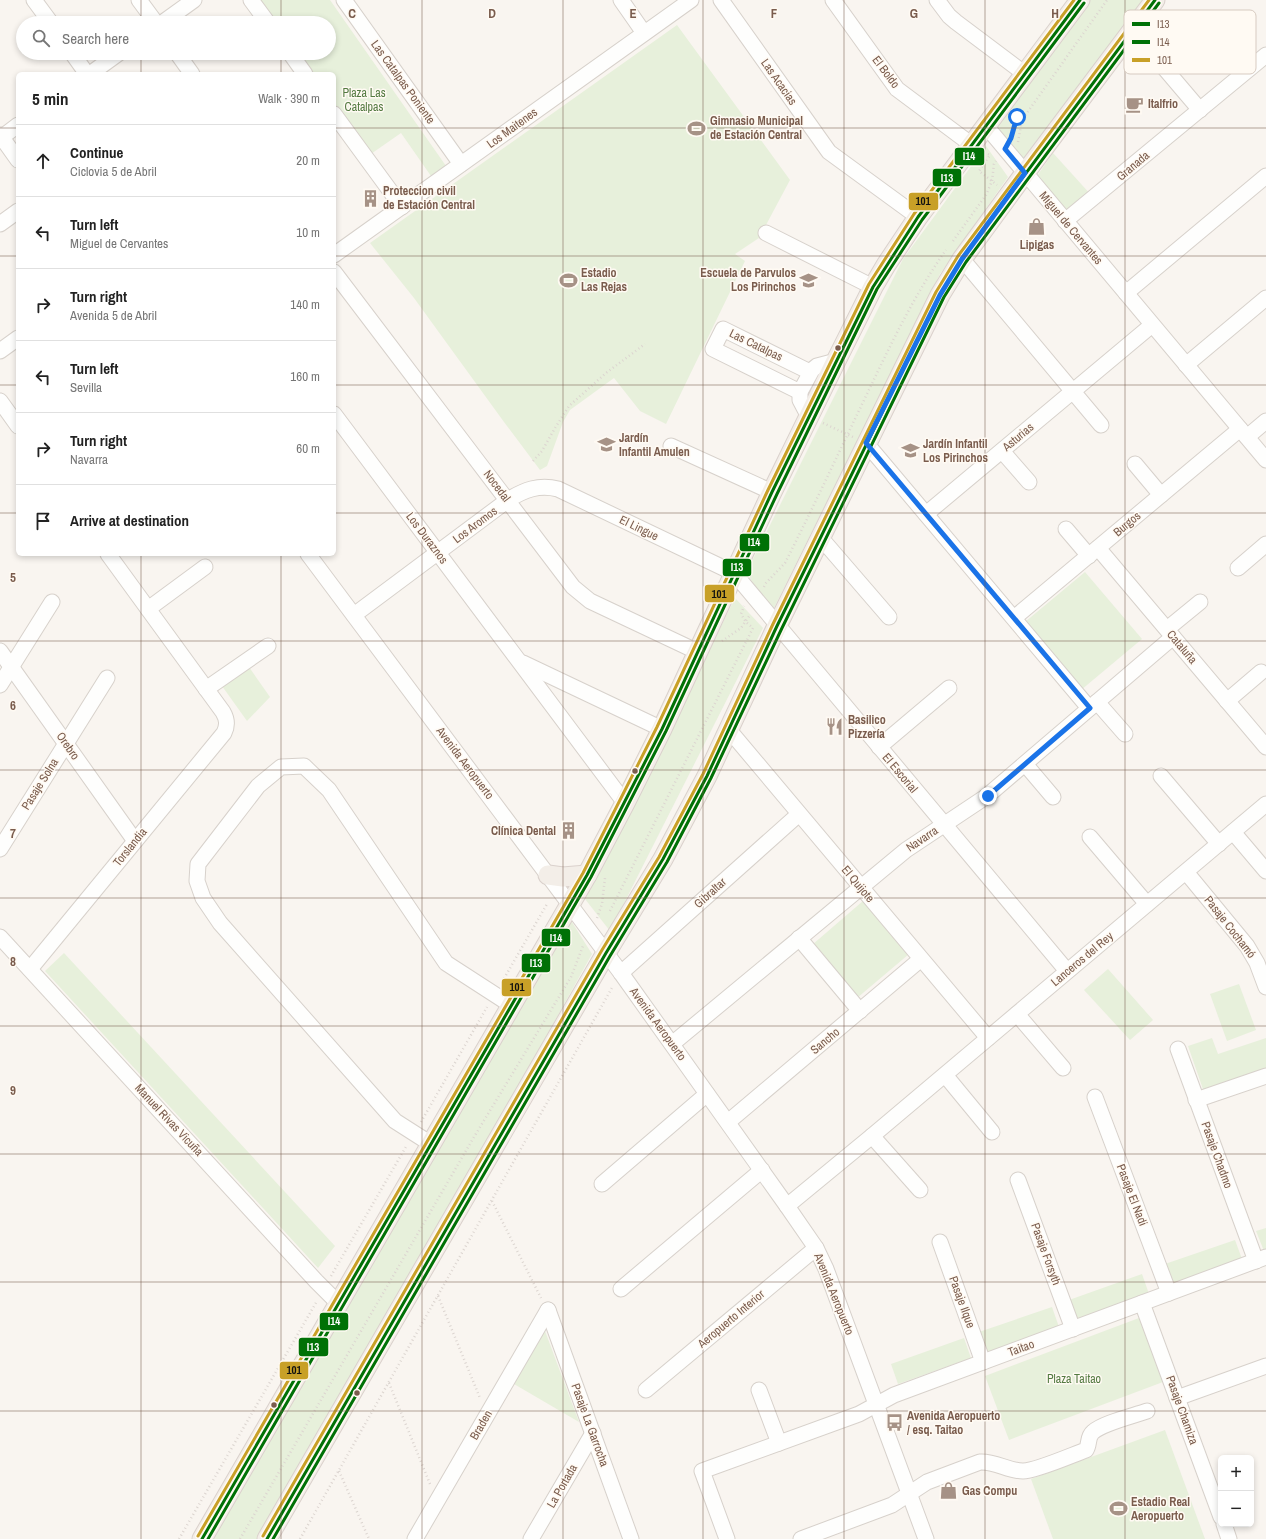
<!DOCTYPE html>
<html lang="en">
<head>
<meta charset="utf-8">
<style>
  body { margin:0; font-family:"Archivo Narrow",sans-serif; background:#f6f6f6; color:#222 }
  .controls { position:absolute; right:12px; bottom:12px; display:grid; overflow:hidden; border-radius:6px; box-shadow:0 2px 6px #0003 }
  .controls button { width:36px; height:36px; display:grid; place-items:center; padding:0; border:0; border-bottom:1px solid #e0e0e0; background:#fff; color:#222; font:20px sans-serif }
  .stop { position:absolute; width:12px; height:12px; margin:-9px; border:3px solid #1a73e8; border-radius:50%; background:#fff }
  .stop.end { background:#1a73e8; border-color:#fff; box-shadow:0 1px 4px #0008 }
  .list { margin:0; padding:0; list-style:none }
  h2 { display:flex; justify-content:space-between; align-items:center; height:52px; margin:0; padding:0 16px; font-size:17px }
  h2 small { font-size:13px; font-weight:400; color:#767676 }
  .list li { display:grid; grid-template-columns:26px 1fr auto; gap:12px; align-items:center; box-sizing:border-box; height:72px; padding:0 16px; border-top:1px solid #e0e0e0 }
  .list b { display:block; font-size:15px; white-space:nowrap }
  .list p { margin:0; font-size:13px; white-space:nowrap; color:#767676 }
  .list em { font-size:13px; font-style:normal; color:#767676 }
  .icon { flex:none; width:22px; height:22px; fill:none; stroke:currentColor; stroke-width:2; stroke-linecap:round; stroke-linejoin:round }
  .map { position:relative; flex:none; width:1266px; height:1539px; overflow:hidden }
  .search { position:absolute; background:#fff; box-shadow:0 2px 6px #0003; left:16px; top:16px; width:320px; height:44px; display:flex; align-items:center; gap:10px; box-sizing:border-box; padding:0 14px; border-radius:22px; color:#767676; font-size:15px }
  .panel { position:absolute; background:#fff; box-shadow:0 2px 6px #0003; left:16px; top:72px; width:320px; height:484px; border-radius:6px }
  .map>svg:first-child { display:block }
  .green { fill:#e7f0db }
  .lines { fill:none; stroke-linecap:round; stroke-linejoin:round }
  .minor-casing { stroke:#d7d1cb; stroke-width:17 }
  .major-casing { stroke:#dad1cc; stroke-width:21 }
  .path { stroke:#dcd5d0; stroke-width:2.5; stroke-dasharray:1 3; stroke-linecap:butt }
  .minor { stroke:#fefefd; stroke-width:15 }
  .major { stroke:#f3eee8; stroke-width:19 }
  .bus-1-casing { stroke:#fffaf3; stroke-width:6 }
  .bus-2-casing { stroke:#fffaf3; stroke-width:6 }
  .bus-3-casing { stroke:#fffaf3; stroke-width:6 }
  .bus-1 { stroke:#007106; stroke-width:3 }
  .bus-2 { stroke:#007106; stroke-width:3 }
  .bus-3 { stroke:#c8a027; stroke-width:3 }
  .route { stroke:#1a73e8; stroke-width:5 }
  .grid { fill:none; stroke:#7a5c4d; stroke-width:1; stroke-opacity:0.55 }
  .bus-dot { fill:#7a5c4d; stroke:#fffaf3; stroke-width:1.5 }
  .labels { text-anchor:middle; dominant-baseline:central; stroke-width:3; stroke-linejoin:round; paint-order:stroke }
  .street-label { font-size:12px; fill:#7a5c4d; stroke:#fffaf3 }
  .park-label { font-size:12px; fill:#537a41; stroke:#fffaf3 }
  .poi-label { font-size:12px; font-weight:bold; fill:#7a5c4d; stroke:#fffaf3; text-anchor:start }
  .key { fill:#fffaf3; stroke:#d7cbc1; stroke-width:1 }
  .key-label { font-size:11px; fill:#7a5c4d }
  .grid-label { font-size:13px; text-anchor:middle; font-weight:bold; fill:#7a5c4d; stroke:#fffaf3; stroke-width:3; stroke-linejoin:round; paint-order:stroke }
  .line-badge { stroke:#fffaf3; stroke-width:1.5 }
  .badge-label { font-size:11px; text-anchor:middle; font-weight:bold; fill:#fff }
  .pale-badge-label { font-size:11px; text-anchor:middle; font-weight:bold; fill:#111 }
</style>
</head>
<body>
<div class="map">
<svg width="1266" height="1539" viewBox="0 0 1266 1539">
  <rect width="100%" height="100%" fill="#f9f5f0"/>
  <g class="green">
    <polygon points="260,0 330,0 446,166 431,176 401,133 368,156 334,107 334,74 311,74 297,53 329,53 329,23 276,23"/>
    <polygon points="1089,0 1143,0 1024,161 996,126"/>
    <polygon points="677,25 790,180 759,238 735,254 745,261 666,424 640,411 614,378 570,410 563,422 547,466 540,470 504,422 414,298 370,243"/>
    <polygon points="986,146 1008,177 940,274 773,610 746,573 903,259"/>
    <polygon points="1053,153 1092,196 1069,213 1037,176"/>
    <polygon points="1085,572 1142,639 1081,690 1025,622"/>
    <polygon points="735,598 763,628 610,931 585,899"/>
    <polygon points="249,667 270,697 247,721 222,686"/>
    <polygon points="863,901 909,954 857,998 812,945"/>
    <polygon points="570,919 592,954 307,1467 264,1539 212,1539"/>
    <polygon points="64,953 335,1246 318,1268 45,971"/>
    <polygon points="1108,969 1153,1020 1130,1040 1084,990"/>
    <polygon points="1239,984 1256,1030 1227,1041 1210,994"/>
    <polygon points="1212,1038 1218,1054 1266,1038 1266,1071 1204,1092 1188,1046"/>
    <polygon points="1266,1228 1266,1250 1264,1251 1256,1231"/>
    <polygon points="1235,1240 1242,1259 1169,1286 1162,1265"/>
    <polygon points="1142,1274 1149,1294 1077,1320 1069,1300"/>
    <polygon points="1052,1307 1059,1327 987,1352 979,1332"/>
    <polygon points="1139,1318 1163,1382 1009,1440 985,1376"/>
    <polygon points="545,1331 579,1422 514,1384"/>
    <polygon points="964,1338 971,1358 898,1384 891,1364"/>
    <polygon points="1165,1430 1205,1539 1053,1539 1031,1479"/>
  </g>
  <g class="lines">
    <defs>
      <g id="minor">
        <polyline points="34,0 51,23"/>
        <polyline points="139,0 156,23"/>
        <polyline points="251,0 268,23"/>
        <polyline points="344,0 461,164"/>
        <polyline points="621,0 644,33"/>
        <polyline points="721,0 829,152 918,217"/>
        <polyline points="833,0 897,89 972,145"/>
        <polyline points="937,0 949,16 956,22 1025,74"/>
        <polyline points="162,23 194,0"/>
        <polyline points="1132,30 1200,110"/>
        <polyline points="72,53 87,74"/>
        <polyline points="177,53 192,74"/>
        <polyline points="290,53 305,74"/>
        <polyline points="90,74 119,53"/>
        <polyline points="334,114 402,207"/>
        <polyline points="986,126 1266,460"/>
        <polyline points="0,135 18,160"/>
        <polyline points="2,137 18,125"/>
        <polyline points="1065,221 1266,55"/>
        <polyline points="0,224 18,211"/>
        <polyline points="766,233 873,287"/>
        <polyline points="334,255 691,0"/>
        <polyline points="962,259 1101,425"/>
        <polyline points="334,272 573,587 590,601 698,652"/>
        <polyline points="1126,293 1266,176"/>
        <polyline points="0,351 18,338"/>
        <polyline points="1186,365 1266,298"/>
        <polyline points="800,392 713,349 723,329 810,372"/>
        <polyline points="0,401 18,426"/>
        <polyline points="334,414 625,803"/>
        <polyline points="809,417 800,400 800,392 812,370 817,366 836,361"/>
        <polyline points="1247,437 1266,421"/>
        <polyline points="866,443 1089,708"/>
        <polyline points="671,446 772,492"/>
        <polyline points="1002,451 1029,482"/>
        <polyline points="1135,464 1161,495"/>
        <polyline points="926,514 1152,325"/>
        <polyline points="1066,529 1089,556"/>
        <polyline points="820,537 889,617"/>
        <polyline points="1098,548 1266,747"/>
        <polyline points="308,554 621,973 787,1206 816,1248 826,1269 926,1539"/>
        <polyline points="1238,568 1266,544"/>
        <polyline points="148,609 205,567"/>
        <path d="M354 615 508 500C524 490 539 484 558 489L734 573 1067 971"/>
        <polyline points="1014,618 1240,429"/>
        <polyline points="1167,629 1200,602"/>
        <polyline points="0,651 135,841"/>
        <polyline points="523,663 662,729"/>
        <polyline points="0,685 52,602"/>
        <polyline points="206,689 268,646"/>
        <polyline points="1227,701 1261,672"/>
        <polyline points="1097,702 1125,734"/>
        <polyline points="729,730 988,1038"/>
        <polyline points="879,747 949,688"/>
        <polyline points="1025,764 1053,797"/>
        <polyline points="1161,776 1219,844"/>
        <polyline points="1233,832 1266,871"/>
        <polyline points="1090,837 1147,904"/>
        <polyline points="0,849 107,678"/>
        <polyline points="1186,872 1247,946 1257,963 1266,987"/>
        <polyline points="0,937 316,1281 339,1304"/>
        <polyline points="799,938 860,1011"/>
        <path d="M30 969 224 733C228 725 227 719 223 712L108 554"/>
        <polyline points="621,973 799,814"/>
        <polyline points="1017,1014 1063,1068"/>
        <polyline points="672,1044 906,850 987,796 1173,637"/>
        <polyline points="1178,1049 1256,1261"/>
        <polyline points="945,1075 992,1132"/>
        <polyline points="1095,1097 1169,1293"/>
        <polyline points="1196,1100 1266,1076"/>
        <polyline points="728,1122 921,959"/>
        <polyline points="872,1136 920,1190"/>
        <polyline points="431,1144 395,1121 220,923 203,898 197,881 198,864 258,786 281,767 304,766 329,790 446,963 511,1005"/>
        <polyline points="1018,1180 1073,1329"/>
        <polyline points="602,1184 707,1094"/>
        <polyline points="787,1206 872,1136 1266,804"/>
        <polyline points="940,1242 983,1362"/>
        <polyline points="621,1289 762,1170"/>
        <polyline points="1142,1303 1221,1517"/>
        <polyline points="548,1310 631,1539"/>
        <polyline points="646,1390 816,1248"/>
        <polyline points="759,1390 779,1443"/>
        <polyline points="1177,1398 1266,1366"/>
        <polyline points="1224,1524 1229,1539"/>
        <polyline points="415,1539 548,1310"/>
        <polyline points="531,1539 593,1433"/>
        <polyline points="727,1539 702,1471 859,1414 894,1395 1266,1257"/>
        <path d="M801 1539 892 1505 927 1482 980 1462C995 1461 1008 1471 1023 1471 1036 1471 1072 1455 1086 1450 1090 1444 1087 1437 1093 1432 1103 1423 1133 1416 1147 1411"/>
      </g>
      <g id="major">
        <polyline points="548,875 563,877 587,875"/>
        <polyline points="202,1539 587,875 625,803 662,729 772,492 836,361 873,287 886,265 918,217 1080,0"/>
        <polyline points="267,1539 606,953 663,859 707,776 777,626 940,295 962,259 1025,173 1155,0"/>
      </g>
    </defs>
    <use href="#minor" class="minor-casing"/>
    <use href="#major" class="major-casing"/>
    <g class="path">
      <polyline points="1012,134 1019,110"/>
      <polyline points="1018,142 1022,120 1107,0"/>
      <polyline points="988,154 990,155 979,171 997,185"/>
      <polyline points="953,241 986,195 992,181 994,164 996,161"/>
      <polyline points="823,423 853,437"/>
      <polyline points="533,461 542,451 555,428 569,406 606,373 645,344"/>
      <path d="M764 587 766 583 785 563C813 508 839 452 866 396 890 346 914 295 946 250"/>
      <polyline points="722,641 741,628 750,615"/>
      <polyline points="610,911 753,628 746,622 741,614 744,606"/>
      <polyline points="597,918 602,904 605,878"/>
      <polyline points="502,982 547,904"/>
      <polyline points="421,1122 487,1007"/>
      <polyline points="492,1201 541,1298"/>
      <polyline points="331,1276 407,1145"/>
      <polyline points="438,1296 480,1398"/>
      <polyline points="389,1383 430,1484"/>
      <polyline points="339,1471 369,1539"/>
      <polyline points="179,1539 317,1301"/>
      <polyline points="240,1539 474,1137 571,977 583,946"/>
      <polyline points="300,1539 613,986"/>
    </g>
    <use href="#minor" class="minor"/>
    <use href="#major" class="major"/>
    <defs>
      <g id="bus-1">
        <polyline points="202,1539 587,875 662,729 772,492 873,287 918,217 1080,0"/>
        <polyline points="267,1539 606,953 663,859 707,776 777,626 940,295 962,259 1155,0"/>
      </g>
      <g id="bus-2">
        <polyline points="208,1539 591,877 666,731 777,494 877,289 922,220 1084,3"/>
        <polyline points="273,1539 610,956 667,862 711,778 782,628 944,297 966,262 1159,3"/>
      </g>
      <g id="bus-3">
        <polyline points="198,1536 583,873 657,727 768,490 869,284 914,214 1074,0"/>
        <polyline points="263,1536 602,950 659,857 703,774 773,624 936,292 958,256 1149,0"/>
      </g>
    </defs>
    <use href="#bus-1" class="bus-1-casing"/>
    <use href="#bus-2" class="bus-2-casing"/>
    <use href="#bus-3" class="bus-3-casing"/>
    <use href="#bus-1" class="bus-1"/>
    <use href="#bus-2" class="bus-2"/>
    <use href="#bus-3" class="bus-3"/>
  </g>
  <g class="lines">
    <polyline class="route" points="988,796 1090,708 866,443 940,295 962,259 1025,173 1005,149 1011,138 1017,117"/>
  </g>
  <path class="grid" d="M141 0V23M281 0V23M422 0V1539M563 0V1539M703 0V1539M844 0V1539M985 0V1539M1125 0V1539M141 53V74M281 53V74M0 128H18M334 128H1266M0 256H18M334 256H1266M0 385H18M334 385H1266M0 513H18M334 513H1266M141 554V1539M281 554V1539M0 641H1266M0 770H1266M0 898H1266M0 1026H1266M0 1154H1266M0 1282H1266M0 1411H1266"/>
  <defs>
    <symbol id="cafe-bare" viewBox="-9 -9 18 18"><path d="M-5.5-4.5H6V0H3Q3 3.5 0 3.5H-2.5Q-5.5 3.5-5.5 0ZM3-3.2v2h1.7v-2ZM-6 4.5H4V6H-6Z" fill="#a69286" stroke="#fffaf3" stroke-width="2.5" paint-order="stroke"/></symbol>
    <symbol id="stadium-bare" viewBox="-9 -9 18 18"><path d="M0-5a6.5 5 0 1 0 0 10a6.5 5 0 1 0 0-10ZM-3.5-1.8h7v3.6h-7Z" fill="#a69286" stroke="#fffaf3" stroke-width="2.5" paint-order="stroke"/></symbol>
    <symbol id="building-bare" viewBox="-9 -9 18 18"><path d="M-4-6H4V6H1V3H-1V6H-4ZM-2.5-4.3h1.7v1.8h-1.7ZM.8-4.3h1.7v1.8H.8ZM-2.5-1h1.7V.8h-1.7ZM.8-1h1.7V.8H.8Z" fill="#a69286" stroke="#fffaf3" stroke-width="2.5" paint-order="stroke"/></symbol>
    <symbol id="shop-bare" viewBox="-9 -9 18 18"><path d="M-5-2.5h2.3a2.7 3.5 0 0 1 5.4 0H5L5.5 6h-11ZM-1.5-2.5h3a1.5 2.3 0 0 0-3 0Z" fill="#a69286" stroke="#fffaf3" stroke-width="2.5" paint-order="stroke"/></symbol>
    <symbol id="school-bare" viewBox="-9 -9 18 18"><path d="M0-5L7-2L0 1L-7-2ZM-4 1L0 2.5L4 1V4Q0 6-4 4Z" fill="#a69286" stroke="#fffaf3" stroke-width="2.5" paint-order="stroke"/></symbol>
    <symbol id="restaurant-bare" viewBox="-9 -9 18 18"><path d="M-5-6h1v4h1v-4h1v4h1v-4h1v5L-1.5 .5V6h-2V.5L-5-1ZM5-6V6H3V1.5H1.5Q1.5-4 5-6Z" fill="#a69286" stroke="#fffaf3" stroke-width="2.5" paint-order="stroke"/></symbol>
    <symbol id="bus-bare" viewBox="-9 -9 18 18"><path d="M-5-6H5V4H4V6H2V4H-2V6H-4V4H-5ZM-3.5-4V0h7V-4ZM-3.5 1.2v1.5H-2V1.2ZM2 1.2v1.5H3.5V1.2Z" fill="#a69286" stroke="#fffaf3" stroke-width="2.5" paint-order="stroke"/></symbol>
  </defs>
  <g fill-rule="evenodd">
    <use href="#cafe-bare" x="1122" y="92" width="25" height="25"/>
    <use href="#stadium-bare" x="684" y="116" width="25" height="25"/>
    <use href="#building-bare" x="358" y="186" width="25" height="25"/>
    <use href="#shop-bare" x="1024" y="214" width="25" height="25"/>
    <use href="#stadium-bare" x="556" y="268" width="25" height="25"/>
    <use href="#school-bare" x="796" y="268" width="25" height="25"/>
    <use href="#school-bare" x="594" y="432" width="25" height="25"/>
    <use href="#school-bare" x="898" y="438" width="25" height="25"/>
    <use href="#restaurant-bare" x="822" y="714" width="25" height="25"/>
    <use href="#building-bare" x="556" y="818" width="25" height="25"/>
    <use href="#bus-bare" x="882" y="1410" width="25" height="25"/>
    <use href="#shop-bare" x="936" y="1478" width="25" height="25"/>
    <use href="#stadium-bare" x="1106" y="1496" width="25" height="25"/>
  </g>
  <g class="bus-dot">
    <circle cx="838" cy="348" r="3.5"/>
    <circle cx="635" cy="771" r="3.5"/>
    <circle cx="357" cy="1393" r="3.5"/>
    <circle cx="274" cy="1405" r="3.5"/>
  </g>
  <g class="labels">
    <g class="street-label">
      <text transform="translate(886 72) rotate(53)">El Boldo</text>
      <text transform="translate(403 82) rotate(54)">Las Catalpas Poniente</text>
      <text transform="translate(779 82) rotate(55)">Las Acacias</text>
      <text transform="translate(512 128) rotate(-36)">Los Maitenes</text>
      <text transform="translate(1133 166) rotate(-40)">Granada</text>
      <text transform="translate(1071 228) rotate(50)">Miguel de Cervantes</text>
      <text transform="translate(756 345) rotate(26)">Las Catalpas</text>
      <text transform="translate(1018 437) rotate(-40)">Asturias</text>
      <text transform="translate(497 486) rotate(53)">Nocedal</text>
      <text transform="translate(1127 524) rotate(-40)">Burgos</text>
      <text transform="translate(475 525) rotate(-37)">Los Aromos</text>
      <text transform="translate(639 528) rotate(26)">El Lingue</text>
      <text transform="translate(427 538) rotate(53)">Los Duraznos</text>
      <text transform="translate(1182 647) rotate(50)">Cataluña</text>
      <text transform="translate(68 746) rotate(55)">Orebro</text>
      <text transform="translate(465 763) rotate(53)">Avenida Aeropuerto</text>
      <text transform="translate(900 773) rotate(50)">El Escorial</text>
      <text transform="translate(40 784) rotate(-58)">Pasaje Solna</text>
      <text transform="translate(922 839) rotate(-34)">Navarra</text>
      <text transform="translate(130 847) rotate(-51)">Torslandia</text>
      <text transform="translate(858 884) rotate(50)">El Quijote</text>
      <text transform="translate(710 893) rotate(-42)">Gibraltar</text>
      <text transform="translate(1230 927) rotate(52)">Pasaje Cochamó</text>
      <text transform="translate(1082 959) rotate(-40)">Lanceros del Rey</text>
      <text transform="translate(658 1024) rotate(54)">Avenida Aeropuerto</text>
      <text transform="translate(825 1041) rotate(-40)">Sancho</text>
      <text transform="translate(169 1120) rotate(47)">Manuel Rivas Vicuña</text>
      <text transform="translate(1217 1155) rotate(70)">Pasaje Chadmo</text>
      <text transform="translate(1132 1195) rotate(69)">Pasaje El Nadi</text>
      <text transform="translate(1046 1254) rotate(70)">Pasaje Forsyth</text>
      <text transform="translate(834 1294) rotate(68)">Avenida Aeropuerto</text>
      <text transform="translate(962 1302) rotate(70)">Pasaje Ilque</text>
      <text transform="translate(731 1319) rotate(-40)">Aeropuerto Interior</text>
      <text transform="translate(1021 1348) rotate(-20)">Taitao</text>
      <text transform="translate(1182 1410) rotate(70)">Pasaje Chamiza</text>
      <text transform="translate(481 1425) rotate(-60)">Braden</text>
      <text transform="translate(590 1425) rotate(70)">Pasaje La Garrocha</text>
      <text transform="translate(562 1486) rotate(-60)">La Portada</text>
    </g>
    <g class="park-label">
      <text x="364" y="93">Plaza Las<tspan x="364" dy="14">Catalpas</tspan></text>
      <text x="1074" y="1379">Plaza Taitao</text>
    </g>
    <g class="poi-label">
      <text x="1148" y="104">Italfrio</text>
      <text x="710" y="121">Gimnasio Municipal<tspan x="710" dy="14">de Estación Central</tspan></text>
      <text x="383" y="191">Proteccion civil<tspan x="383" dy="14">de Estación Central</tspan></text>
      <text x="1037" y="245" text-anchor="middle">Lipigas</text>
      <text x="581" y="273">Estadio<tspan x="581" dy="14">Las Rejas</tspan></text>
      <text x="796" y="273" text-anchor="end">Escuela de Parvulos<tspan x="796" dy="14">Los Pirinchos</tspan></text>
      <text x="619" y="438">Jardín<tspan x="619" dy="14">Infantil Amulen</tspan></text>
      <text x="923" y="444">Jardín Infantil<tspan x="923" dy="14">Los Pirinchos</tspan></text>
      <text x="848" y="720">Basilico<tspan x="848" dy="14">Pizzería</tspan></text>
      <text x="556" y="831" text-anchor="end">Clínica Dental</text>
      <text x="907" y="1416">Avenida Aeropuerto<tspan x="907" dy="14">/ esq. Taitao</tspan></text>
      <text x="962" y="1491">Gas Compu</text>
      <text x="1131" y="1502">Estadio Real<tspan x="1131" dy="14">Aeropuerto</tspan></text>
    </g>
  </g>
  <rect x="1124" y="10" width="132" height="64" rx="6" class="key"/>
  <rect x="1132" y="22" width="18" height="4" fill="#007106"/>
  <rect x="1132" y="40" width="18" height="4" fill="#007106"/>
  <rect x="1132" y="58" width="18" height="4" fill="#c8a027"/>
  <g class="key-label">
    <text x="1157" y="28">I13</text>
    <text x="1157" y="46">I14</text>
    <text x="1157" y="64">101</text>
  </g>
  <g class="grid-label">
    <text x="352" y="18">C</text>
    <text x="492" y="18">D</text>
    <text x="633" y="18">E</text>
    <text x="774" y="18">F</text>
    <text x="914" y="18">G</text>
    <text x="1055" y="18">H</text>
    <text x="13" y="582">5</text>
    <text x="13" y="710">6</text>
    <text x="13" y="838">7</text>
    <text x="13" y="966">8</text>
    <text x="13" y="1095">9</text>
  </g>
  <g class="line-badge">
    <rect x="954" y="147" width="31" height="19" rx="4" fill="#007106"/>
    <rect x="932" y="168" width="30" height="19" rx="4" fill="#007106"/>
    <rect x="908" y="192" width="31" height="19" rx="4" fill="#c8a027"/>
    <rect x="739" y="533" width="31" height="19" rx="4" fill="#007106"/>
    <rect x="722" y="558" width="30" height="19" rx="4" fill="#007106"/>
    <rect x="704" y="584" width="31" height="19" rx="4" fill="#c8a027"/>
    <rect x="541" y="928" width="30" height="19" rx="4" fill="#007106"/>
    <rect x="521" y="953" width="30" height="20" rx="4" fill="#007106"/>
    <rect x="501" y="978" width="31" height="19" rx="4" fill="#c8a027"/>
    <rect x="319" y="1312" width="30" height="19" rx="4" fill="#007106"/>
    <rect x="298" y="1337" width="31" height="20" rx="4" fill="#007106"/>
    <rect x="279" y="1361" width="30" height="19" rx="4" fill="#c8a027"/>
  </g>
  <g class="badge-label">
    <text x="969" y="160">I14</text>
    <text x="947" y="182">I13</text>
    <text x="754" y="546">I14</text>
    <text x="737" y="571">I13</text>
    <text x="556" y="942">I14</text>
    <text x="536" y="967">I13</text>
    <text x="334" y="1325">I14</text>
    <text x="313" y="1351">I13</text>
  </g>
  <g class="pale-badge-label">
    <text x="923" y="205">101</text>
    <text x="719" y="598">101</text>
    <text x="517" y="991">101</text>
    <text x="294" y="1374">101</text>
  </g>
</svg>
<div class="controls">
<button>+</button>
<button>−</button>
</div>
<div class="stop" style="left:1017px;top:117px"></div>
<div class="stop end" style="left:988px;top:796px"></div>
<div class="search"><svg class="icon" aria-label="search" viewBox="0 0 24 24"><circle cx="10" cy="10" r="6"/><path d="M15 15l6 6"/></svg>Search here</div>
<section class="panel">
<h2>5 min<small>Walk · 390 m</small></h2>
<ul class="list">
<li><svg class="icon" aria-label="ahead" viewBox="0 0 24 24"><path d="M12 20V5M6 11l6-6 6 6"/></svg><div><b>Continue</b><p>Ciclovia 5 de Abril</p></div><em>20 m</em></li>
<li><svg class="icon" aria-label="left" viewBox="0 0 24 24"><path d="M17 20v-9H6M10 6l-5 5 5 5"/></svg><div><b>Turn left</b><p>Miguel de Cervantes</p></div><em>10 m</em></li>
<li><svg class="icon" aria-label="right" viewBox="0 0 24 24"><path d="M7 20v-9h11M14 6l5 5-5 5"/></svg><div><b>Turn right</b><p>Avenida 5 de Abril</p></div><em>140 m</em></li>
<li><svg class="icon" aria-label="left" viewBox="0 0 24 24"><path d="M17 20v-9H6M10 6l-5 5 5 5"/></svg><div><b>Turn left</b><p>Sevilla</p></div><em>160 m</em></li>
<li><svg class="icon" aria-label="right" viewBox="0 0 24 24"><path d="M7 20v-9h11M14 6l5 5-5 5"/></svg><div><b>Turn right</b><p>Navarra</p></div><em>60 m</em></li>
<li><svg class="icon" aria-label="arrive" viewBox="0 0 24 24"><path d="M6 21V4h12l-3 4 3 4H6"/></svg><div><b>Arrive at destination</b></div></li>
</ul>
</section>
</div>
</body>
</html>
